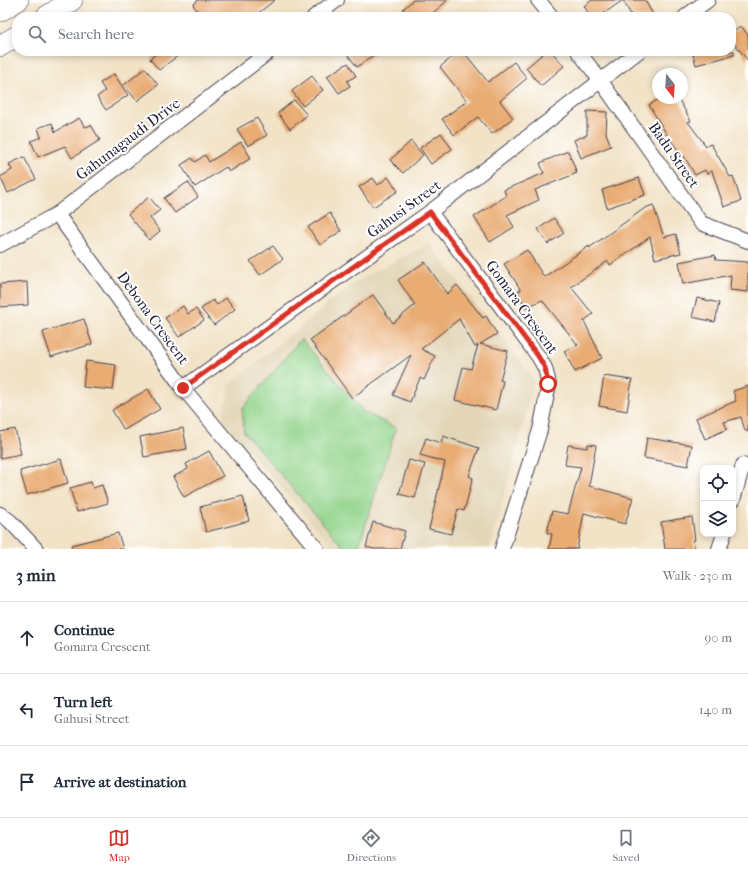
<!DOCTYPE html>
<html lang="en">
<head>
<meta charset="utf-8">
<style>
  body { margin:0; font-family:"IM FELL French Canon",serif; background:#f6f6f7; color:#1f2937 }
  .controls { position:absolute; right:12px; bottom:12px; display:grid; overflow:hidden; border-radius:8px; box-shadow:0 2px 6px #0003 }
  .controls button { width:36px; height:36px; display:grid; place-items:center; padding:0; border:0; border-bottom:1px solid #e0e1e3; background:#fff; color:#1f2937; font:20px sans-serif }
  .compass { position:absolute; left:652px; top:68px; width:36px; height:36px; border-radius:50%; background:#fff; box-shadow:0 2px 6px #0003; rotate:163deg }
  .stop { position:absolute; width:12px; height:12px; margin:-9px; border:3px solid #d93025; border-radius:50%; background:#fff }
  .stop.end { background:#d93025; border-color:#fff; box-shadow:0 1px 4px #0008 }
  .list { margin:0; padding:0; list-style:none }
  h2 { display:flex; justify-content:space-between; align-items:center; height:52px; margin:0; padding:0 16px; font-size:17px }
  h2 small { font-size:13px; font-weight:400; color:#747a83 }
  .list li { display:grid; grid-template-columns:26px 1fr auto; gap:12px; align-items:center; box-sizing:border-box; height:72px; padding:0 16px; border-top:1px solid #e0e1e3 }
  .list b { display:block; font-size:15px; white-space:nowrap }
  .list p { margin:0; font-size:13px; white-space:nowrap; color:#747a83 }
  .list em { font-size:13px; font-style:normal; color:#747a83 }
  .icon { flex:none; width:22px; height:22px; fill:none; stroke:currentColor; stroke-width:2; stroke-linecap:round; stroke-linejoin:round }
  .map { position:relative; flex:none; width:748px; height:549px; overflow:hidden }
  .search { position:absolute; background:#fff; box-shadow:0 2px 6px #0003; left:12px; right:12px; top:12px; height:44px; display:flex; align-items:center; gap:10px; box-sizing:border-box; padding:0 14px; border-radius:16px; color:#747a83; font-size:15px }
  .sheet { height:268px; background:#fff }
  nav { display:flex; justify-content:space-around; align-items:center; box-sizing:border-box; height:56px; border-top:1px solid #e0e1e3; background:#fff; font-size:11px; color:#747a83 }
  nav a { display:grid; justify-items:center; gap:2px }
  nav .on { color:#d93025 }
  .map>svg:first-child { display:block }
  .built { fill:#e3d6b7 }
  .green { fill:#93d48b; stroke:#5a7b63 }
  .building { fill:#e9ac73 }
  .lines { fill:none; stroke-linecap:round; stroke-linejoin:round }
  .street-casing { stroke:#413f50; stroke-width:16 }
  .primary-casing { stroke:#413f50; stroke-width:22 }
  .street { stroke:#fff; stroke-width:14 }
  .primary { stroke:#fff; stroke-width:21 }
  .route { stroke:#d93025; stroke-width:5 }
  .labels { text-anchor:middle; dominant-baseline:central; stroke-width:4; stroke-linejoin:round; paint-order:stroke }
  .street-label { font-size:15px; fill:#22223b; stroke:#fff }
</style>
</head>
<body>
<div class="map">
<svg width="748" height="549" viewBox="0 0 748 549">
  <rect width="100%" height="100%" fill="#fff"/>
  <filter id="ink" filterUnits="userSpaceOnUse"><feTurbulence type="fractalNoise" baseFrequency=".025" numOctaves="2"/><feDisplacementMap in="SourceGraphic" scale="8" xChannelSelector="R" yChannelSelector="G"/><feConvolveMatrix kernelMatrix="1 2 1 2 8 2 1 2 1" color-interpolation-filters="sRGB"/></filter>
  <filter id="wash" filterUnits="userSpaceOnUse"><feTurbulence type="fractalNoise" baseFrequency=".012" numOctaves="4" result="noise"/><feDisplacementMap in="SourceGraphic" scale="16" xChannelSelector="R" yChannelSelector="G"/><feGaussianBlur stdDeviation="0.9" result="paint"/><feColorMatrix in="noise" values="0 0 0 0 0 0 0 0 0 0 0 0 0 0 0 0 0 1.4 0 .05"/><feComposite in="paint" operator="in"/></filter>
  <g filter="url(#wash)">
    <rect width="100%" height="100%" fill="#f2e3c7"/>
    <polygon class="built" points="429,243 535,380 490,549 335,549 222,421 230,384 352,284"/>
    <polygon class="green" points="301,339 364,412 396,428 358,549 345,549 244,432 242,409"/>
    <g id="blocks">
      <g class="building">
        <polygon points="198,0 275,0 253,17 202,17 193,5"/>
        <polygon points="413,0 448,0 428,17 409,17 403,9"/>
        <polygon points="592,0 645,0 654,17 632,17 623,0 599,17 591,17 584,6"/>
        <polygon points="741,26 748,35 748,61 731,39 731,34"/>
        <polygon points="159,51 184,51 159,70 150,59"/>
        <polygon points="345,51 379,51 357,67"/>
        <polygon points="460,51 463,51 488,82 514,62 527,78 500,101 513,118 492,134 478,117 454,135 442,119 467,101 440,67"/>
        <polygon points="546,51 551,51 564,66 541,86 526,68"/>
        <polygon points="692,51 734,51 734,55 696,65"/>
        <polygon points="348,63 356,76 347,81 350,86 339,93 327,76"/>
        <polygon points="145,68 158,85 137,101 124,85"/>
        <polygon points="114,74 128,95 106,110 97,97 105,91 100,83"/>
        <polygon points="312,76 323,90 303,106 292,91"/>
        <polygon points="661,98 678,98 691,121 688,122 706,146 711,144 730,177 733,176 741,201 724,207 712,171 707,174 705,170 695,175 684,156 683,157 669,138 649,105"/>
        <polygon points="294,100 307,115 290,129 278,113"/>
        <polygon points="587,111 607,112 606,133 611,146 581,158 574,140 587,135"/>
        <polygon points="79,118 85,127 91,125 100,140 72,158 65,146 38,157 31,141 41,137 38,128 52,123 55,132"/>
        <polygon points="257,118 267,135 248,146 237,129"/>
        <polygon points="441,133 452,149 431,164 420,148"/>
        <polygon points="411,141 423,155 403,173 390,160"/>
        <polygon points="241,142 251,158 229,172 226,167 195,187 181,165 192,158 195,162 205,155 209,162"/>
        <polygon points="568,151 577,173 535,190 539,200 507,215 514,227 490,242 474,217 506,196 504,190 544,173 540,163"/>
        <polygon points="24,157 36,179 8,193 0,177 12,170 9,164"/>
        <polygon points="388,177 398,191 373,207 359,187 373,178 378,185"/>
        <polygon points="639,178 645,195 607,208 602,190"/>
        <polygon points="188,182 198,197 175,213 164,198"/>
        <polygon points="149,197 160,210 150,218 160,231 149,240 128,214"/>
        <polygon points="653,205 664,237 676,234 681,253 655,259 650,237 610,265 608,261 571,287 593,314 584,321 602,358 575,372 564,351 578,345 542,300 525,308 518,291 521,290 504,264 527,250 544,277 589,246 589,248 645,208"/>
        <polygon points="330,213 341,231 320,245 308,227"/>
        <polygon points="554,218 564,233 548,244 538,229"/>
        <polygon points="273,246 283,259 260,275 250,261"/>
        <polygon points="715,255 716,260 748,262 748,292 730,290 731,275 683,284 679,262"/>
        <polygon points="425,262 447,294 457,285 483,318 486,316 497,334 480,344 508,351 500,380 503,381 496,410 455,400 463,367 471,369 478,345 475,347 459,319 421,349 435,356 424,380 420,378 410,402 393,395 411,355 352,398 310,340 373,295 393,323 415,305 398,280"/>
        <polygon points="27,282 28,305 0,307 0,284"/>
        <polygon points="226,298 235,309 214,325 201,309 213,300 217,305"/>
        <polygon points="697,298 719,303 715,322 692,317"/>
        <polygon points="183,306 188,314 196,309 204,320 179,337 165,318"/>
        <polygon points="84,319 92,344 51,357 43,332"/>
        <polygon points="86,361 116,365 113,390 83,387"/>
        <polygon points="604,376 632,380 627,411 599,406"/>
        <polygon points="748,386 748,431 745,431 741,417 724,422 727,429 705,439 696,418 736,401 733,391"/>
        <polygon points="148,389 160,409 124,430 112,410"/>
        <polygon points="183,428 187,449 144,457 140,437"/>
        <polygon points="15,429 21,454 0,458 0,432"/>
        <polygon points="443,436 479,448 469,476 473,478 464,511 458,509 451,534 429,529 445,462 420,455 426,438 441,443"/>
        <polygon points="647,438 692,445 688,466 644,458"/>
        <polygon points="588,444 596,445 589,486 633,498 625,524 584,513 577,549 549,549 552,534 547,533 552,511 568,514 581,467 565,465 568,445 587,448"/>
        <polygon points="209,451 223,476 184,497 173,477 188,469 186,464"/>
        <polygon points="61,459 68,483 27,495 20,471"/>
        <polygon points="409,460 425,464 415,498 399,494"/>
        <polygon points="91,482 93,488 102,485 108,503 77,512 70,488"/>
        <polygon points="243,496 249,521 206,532 200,507"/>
        <polygon points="692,517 695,540 693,540 695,549 665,549 661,522"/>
        <polygon points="373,522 405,531 400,549 374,549 366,547"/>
        <polygon points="118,533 123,549 72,549 71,545"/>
      </g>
    </g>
  </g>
  <g filter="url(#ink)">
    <use href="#blocks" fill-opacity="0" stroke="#413f50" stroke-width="1"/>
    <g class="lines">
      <defs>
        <g id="street">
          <polyline points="538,0 552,17"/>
          <polyline points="314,17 337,0"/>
          <polyline points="685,17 708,0"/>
          <polyline points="578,51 600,80 701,223 748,241"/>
          <polyline points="430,212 538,356 545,368 549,384 540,430 502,549"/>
          <polyline points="57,214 183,388 317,549"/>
          <polyline points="0,245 57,214 270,51"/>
          <polyline points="183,388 430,212 639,51"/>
          <polyline points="733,500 743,465"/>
          <polyline points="0,514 10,521 36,549"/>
          <polyline points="719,549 724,534"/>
        </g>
        <g id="primary">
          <polyline points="0,11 18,0"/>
          <polyline points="46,17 72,0"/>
          <polyline points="0,46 17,36"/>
        </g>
      </defs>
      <use href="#street" class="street-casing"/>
      <use href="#primary" class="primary-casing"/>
      <use href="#street" class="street"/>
      <use href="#primary" class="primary"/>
    </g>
  </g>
  <g class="lines" filter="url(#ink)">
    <polyline class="route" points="183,388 430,212 538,356 545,368 548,384"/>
  </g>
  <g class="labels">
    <g class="street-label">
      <text transform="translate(128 139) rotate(-37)">Gahunagaudi Drive</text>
      <text transform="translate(674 155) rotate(55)">Badu Street</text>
      <text transform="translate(404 209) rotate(-36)">Gahusi Street</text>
      <text transform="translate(522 307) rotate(54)">Gomara Crescent</text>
      <text transform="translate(153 318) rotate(54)">Debona Crescent</text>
    </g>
  </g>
</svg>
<div class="controls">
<button><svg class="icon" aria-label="locate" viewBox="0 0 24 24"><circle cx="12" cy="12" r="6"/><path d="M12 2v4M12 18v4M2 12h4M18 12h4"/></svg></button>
<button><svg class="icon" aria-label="layers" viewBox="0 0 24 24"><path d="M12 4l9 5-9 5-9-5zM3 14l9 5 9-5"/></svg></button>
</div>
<svg class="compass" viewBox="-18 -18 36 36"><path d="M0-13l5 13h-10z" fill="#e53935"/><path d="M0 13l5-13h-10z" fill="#747a83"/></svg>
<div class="stop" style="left:548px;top:384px"></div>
<div class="stop end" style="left:183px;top:388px"></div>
<div class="search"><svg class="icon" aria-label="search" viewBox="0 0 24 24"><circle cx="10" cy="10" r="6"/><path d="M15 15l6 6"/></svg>Search here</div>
</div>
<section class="sheet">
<h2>3 min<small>Walk · 230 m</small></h2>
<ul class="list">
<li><svg class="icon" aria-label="ahead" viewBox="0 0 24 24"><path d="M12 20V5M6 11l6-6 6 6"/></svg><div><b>Continue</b><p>Gomara Crescent</p></div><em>90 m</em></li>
<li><svg class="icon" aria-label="left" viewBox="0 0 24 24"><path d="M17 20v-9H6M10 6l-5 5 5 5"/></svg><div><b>Turn left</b><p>Gahusi Street</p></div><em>140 m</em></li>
<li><svg class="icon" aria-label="arrive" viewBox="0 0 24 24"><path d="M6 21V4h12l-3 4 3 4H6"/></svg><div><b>Arrive at destination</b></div></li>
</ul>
</section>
<nav>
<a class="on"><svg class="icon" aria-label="map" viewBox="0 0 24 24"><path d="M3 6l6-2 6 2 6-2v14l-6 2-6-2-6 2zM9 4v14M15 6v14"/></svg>Map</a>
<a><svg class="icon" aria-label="directions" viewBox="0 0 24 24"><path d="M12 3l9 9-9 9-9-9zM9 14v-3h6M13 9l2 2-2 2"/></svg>Directions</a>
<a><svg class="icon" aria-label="saved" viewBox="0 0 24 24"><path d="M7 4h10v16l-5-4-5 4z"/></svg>Saved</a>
</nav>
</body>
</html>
